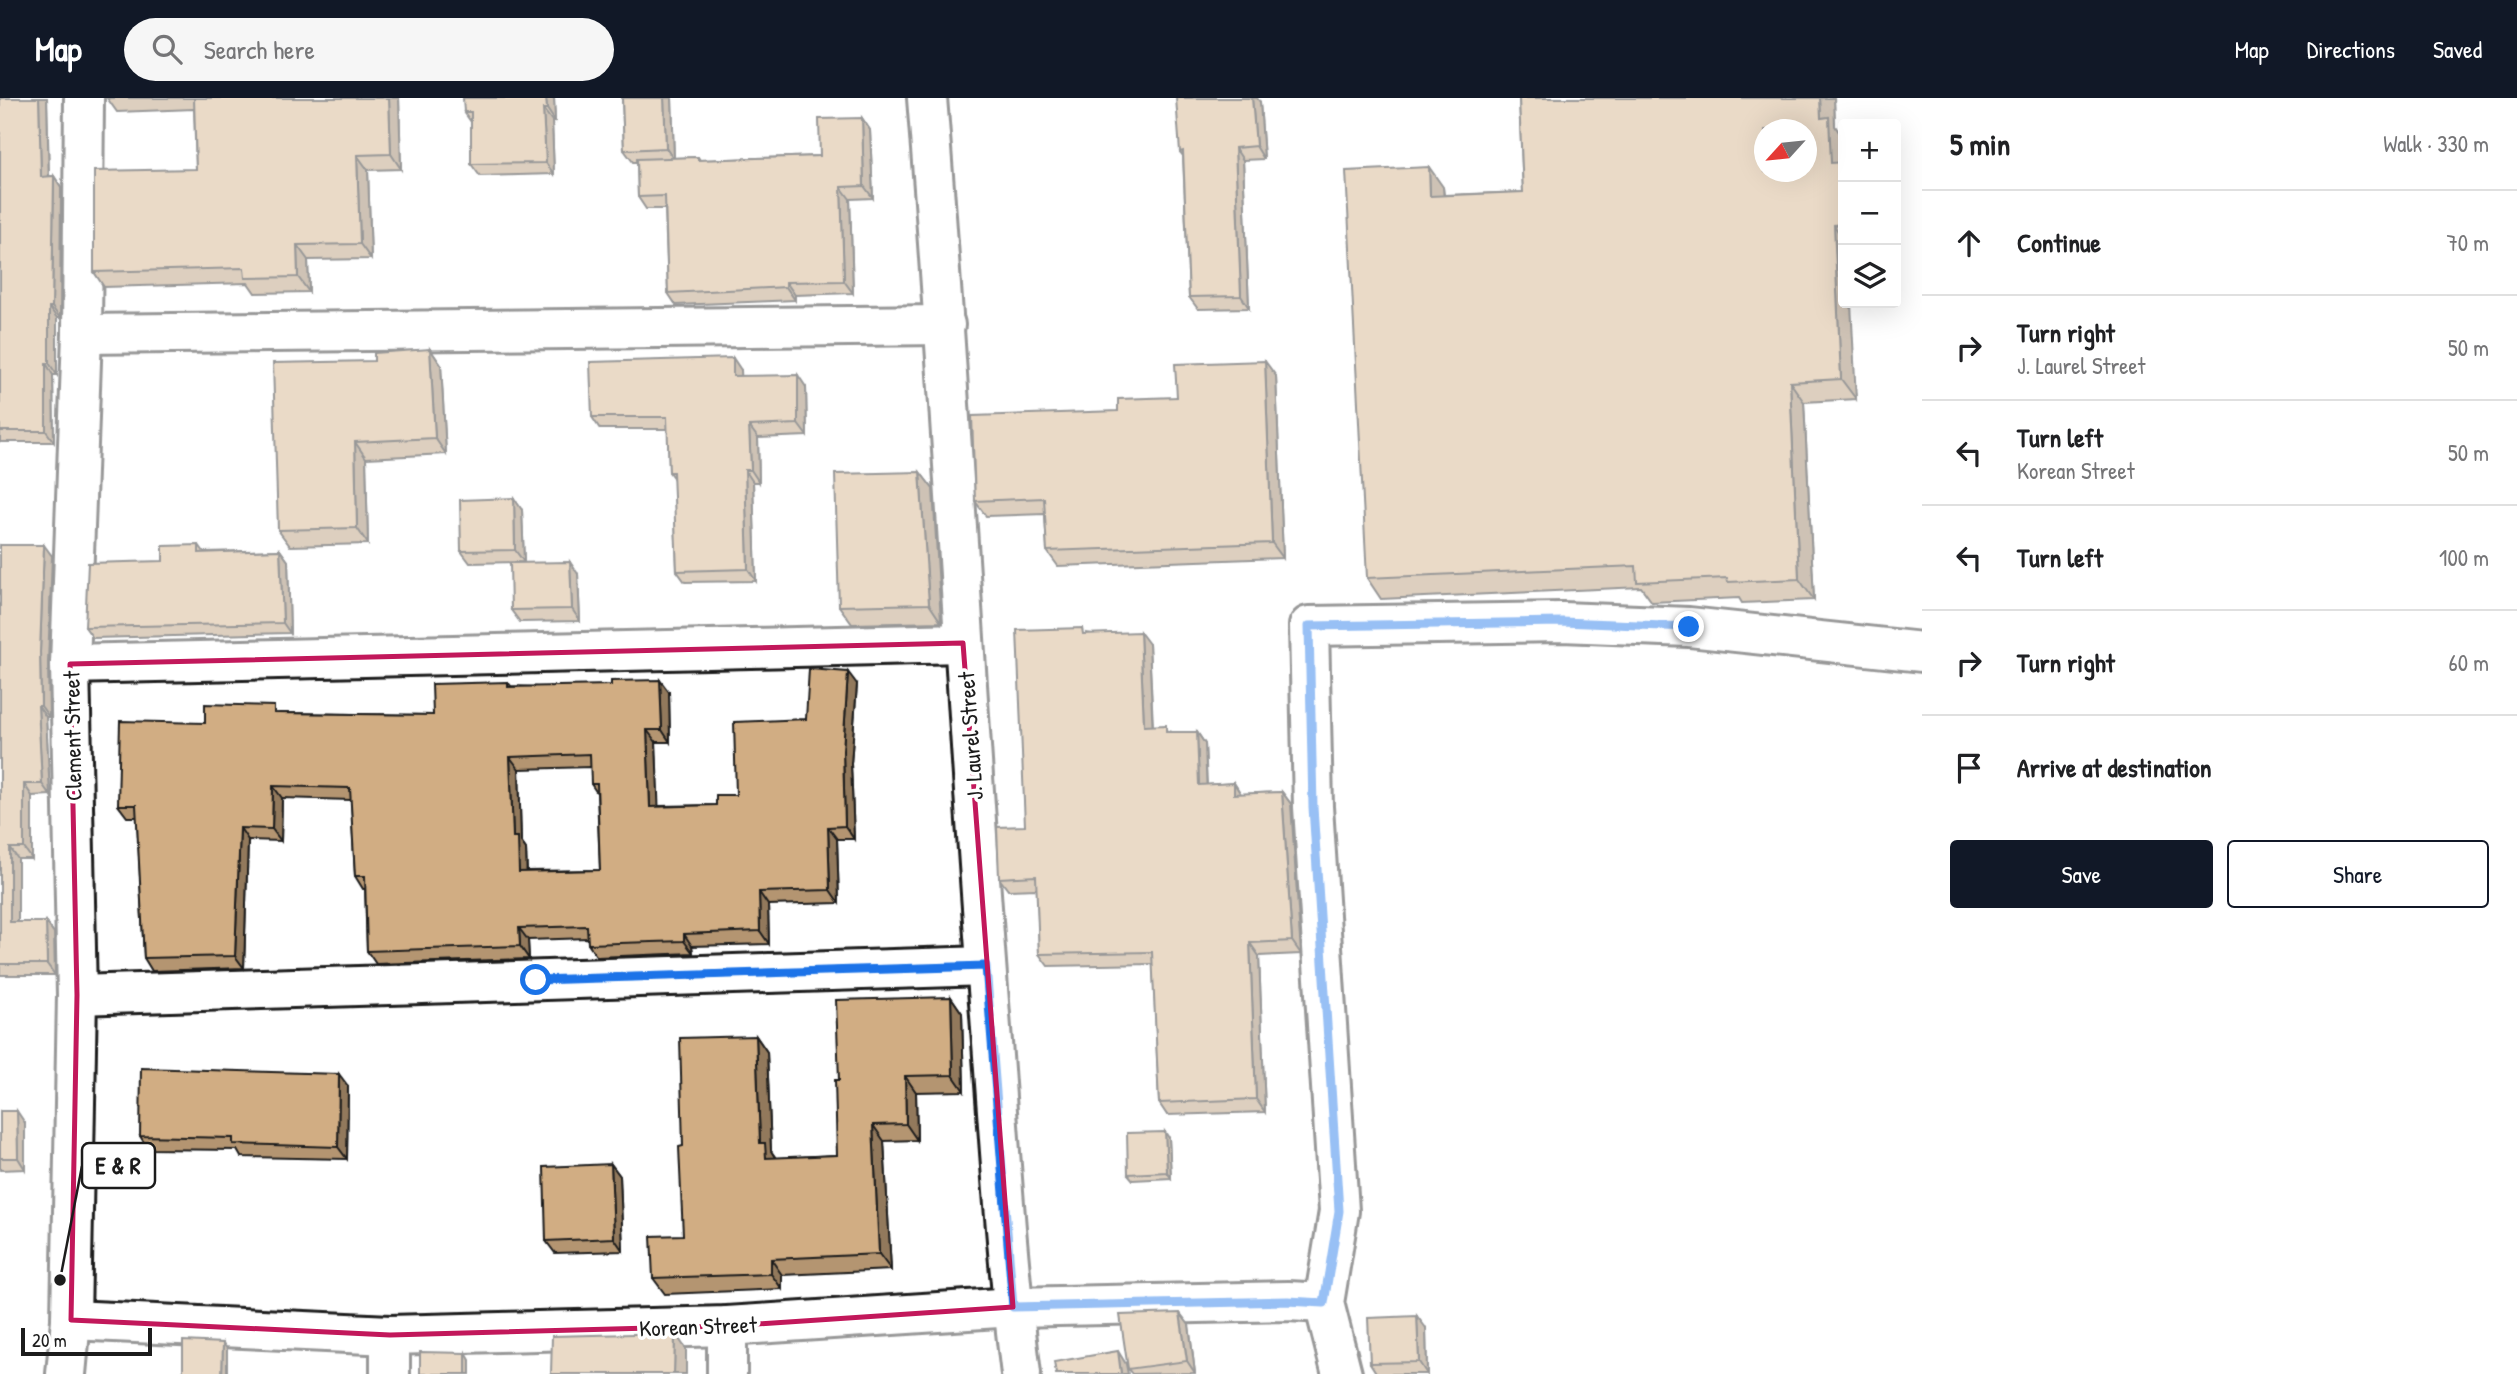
<!DOCTYPE html>
<html lang="en">
<head>
<meta charset="utf-8">
<style>
  body { margin:0; font-family:"Patrick Hand",sans-serif; background:#f6f6f6; color:#202124 }
  .controls { position:absolute; right:21px; top:21px; display:grid; overflow:hidden; border-radius:7px; box-shadow:0 7px 28px #0002 }
  .controls button { width:63px; height:63px; display:grid; place-items:center; padding:0; border:0; border-bottom:2px solid #e0e0e0; background:#fff; color:#202124; font:35px sans-serif }
  .compass { position:absolute; left:1754px; top:21px; width:63px; height:63px; border-radius:50%; background:#fff; box-shadow:0 7px 28px #0002; rotate:243deg }
  .scale { position:absolute; left:21px; bottom:18px; width:131px; box-sizing:border-box; padding-left:7px; border:4px solid #1c1c1c; border-top:0; font-size:19px; line-height:24px; white-space:nowrap; color:#1c1c1c; -webkit-text-stroke:5px #fff; paint-order:stroke }
  .stop { position:absolute; width:21px; height:21px; margin:-16px; border:5px solid #1a73e8; border-radius:50%; background:#fff }
  .stop.end { background:#1a73e8; border-color:#fff; box-shadow:0 2px 7px #0008 }
  .list { margin:0; padding:0; list-style:none }
  h2 { display:flex; justify-content:space-between; align-items:center; height:91px; margin:0; padding:0 28px; font-size:30px }
  h2 small { font-size:23px; font-weight:400; color:#757577 }
  .list li { display:grid; grid-template-columns:46px 1fr auto; gap:21px; align-items:center; box-sizing:border-box; height:105px; padding:0 28px; border-top:2px solid #e0e0e0 }
  .list b { display:block; font-size:26px; white-space:nowrap }
  .list p { margin:0; font-size:23px; white-space:nowrap; color:#757577 }
  .list em { font-size:23px; font-style:normal; color:#757577 }
  .actions { display:flex; gap:14px; padding:21px 28px }
  .actions a { flex:1; padding:16px 0; border:2px solid #111827; border-radius:7px; text-align:center; font-size:24px; color:#111827 }
  .actions .main { background:#111827; color:#fff }
  .icon { flex:none; width:38px; height:38px; fill:none; stroke:currentColor; stroke-width:2; stroke-linecap:round; stroke-linejoin:round }
  .map { position:relative; flex:none; width:1922px; height:1276px; overflow:hidden }
  header { display:flex; align-items:center; gap:42px; box-sizing:border-box; height:98px; padding:0 35px; background:#111827; color:#fff }
  header strong { font-size:33px }
  nav { display:flex; gap:38px; margin-inline-start:auto; font-size:24px }
  .search { width:490px; height:63px; background:#f6f6f6; display:flex; align-items:center; gap:18px; box-sizing:border-box; padding:0 24px; border-radius:38px; color:#757577; font-size:26px }
  main { display:flex }
  aside { flex:1; background:#fff }
  .map>svg:first-child { display:block }
  .lines { fill:none; stroke-linecap:round; stroke-linejoin:round }
  .street-casing { stroke:#1c1c1c; stroke-width:44 }
  .street { stroke:#fff; stroke-width:38 }
  .wall { fill:#b49571; stroke:#1c1c1c; stroke-width:2; fill-rule:evenodd }
  .shaded-wall { fill:#92795c; stroke:#1c1c1c; stroke-width:2 }
  .building { fill:#d1ad83; stroke:#1c1c1c; stroke-width:2; fill-rule:evenodd }
  .route { stroke:#1a73e8; stroke-width:9 }
  .marked { fill:none; stroke:#c2185b; stroke-width:5; stroke-linejoin:round }
  .labels { text-anchor:middle; dominant-baseline:central; stroke-width:7; stroke-linejoin:round; paint-order:stroke }
  .street-label { font-size:23px; fill:#1c1c1c; stroke:#fff }
  .leader { fill:none; stroke:#1c1c1c; stroke-width:2.5 }
  .callout-dot { fill:#1c1c1c; stroke:#fff; stroke-width:2.5 }
  .callout { fill:#fff; stroke:#1c1c1c; stroke-width:2.5 }
  .callout-label { font-size:24px; text-anchor:middle; font-weight:bold; fill:#1c1c1c }
</style>
</head>
<body>
<header>
<strong>Map</strong>
<div class="search"><svg class="icon" aria-label="search" viewBox="0 0 24 24"><circle cx="10" cy="10" r="6"/><path d="M15 15l6 6"/></svg>Search here</div>
<nav><a>Map</a><a>Directions</a><a>Saved</a></nav>
</header>
<main>
<div class="map">
<svg width="1922" height="1276" viewBox="0 0 1922 1276">
  <rect width="100%" height="100%" fill="#fff"/>
  <filter id="ink" filterUnits="userSpaceOnUse"><feTurbulence type="fractalNoise" baseFrequency=".0143" numOctaves="2"/><feDisplacementMap in="SourceGraphic" scale="14" xChannelSelector="R" yChannelSelector="G"/><feConvolveMatrix kernelMatrix="1 2 1 2 8 2 1 2 1" color-interpolation-filters="sRGB"/></filter>
  <g filter="url(#ink)">
    <g class="lines">
      <defs>
        <g id="street">
          <path d="M927 0C952 306 966 612 990 917 999 1037 1006 1157 1021 1276"/>
          <polyline points="82,236 945,227"/>
          <polyline points="70,566 963,545"/>
          <polyline points="77,897 986,868"/>
          <polyline points="71,1222 390,1237 727,1228 1013,1209 1288,1203 1324,1205"/>
          <polyline points="390,1237 390,1276"/>
          <polyline points="66,1276 71,1222 77,897 70,566 82,236 84,0"/>
          <polyline points="727,1276 727,1228"/>
          <polyline points="1342,1276 1324,1205 1339,1113 1313,709 1309,528 1562,524 1689,529 1922,554"/>
        </g>
      </defs>
      <use href="#street" class="street-casing"/>
      <use href="#street" class="street"/>
    </g>
    <g class="wall">
      <polygon points="0,0 47,0 49,78 54,78 61,89 60,220 57,220 57,277 53,277 54,344 0,344"/>
      <polygon points="107,0 399,0 401,71 368,72 371,161 308,162 309,194 255,195 248,185 104,189 94,174 196,71 194,11 117,14"/>
      <polygon points="554,0 555,23 552,23 554,76 480,78 471,66 471,24 464,14"/>
      <polygon points="622,0 672,0 674,60 698,59 700,62 820,58 862,20 870,32 873,100 850,101 853,195 795,197 795,202 676,207 668,195 665,111 646,111 638,99 637,64 633,64 624,52"/>
      <polygon points="1519,0 1834,0 1835,28 1843,40 1843,205 1856,301 1804,304 1814,502 1742,505 1739,500 1652,504 1641,489 1381,501 1367,480 1443,89 1444,97 1523,94"/>
      <polygon points="1260,4 1264,61 1243,62 1249,210 1198,211 1189,199 1183,58 1180,54"/>
      <polygon points="430,251 441,267 446,356 366,360 368,446 290,448 278,432 374,263"/>
      <polygon points="741,272 741,278 806,289 807,338 758,340 759,384 753,384 756,483 685,484 677,473 674,381 669,374 668,331 600,331 592,319"/>
      <polygon points="1276,278 1283,460 1058,468 1047,453 1045,416 986,418 975,403 1118,313 1177,299"/>
      <polygon points="920,374 933,391 941,524 852,526 839,508"/>
      <polygon points="522,412 524,464 470,465 461,453"/>
      <polygon points="0,447 52,458 48,565 49,619 46,619 50,697 32,698 32,761 18,761 18,824 46,824 54,835 55,877 0,877"/>
      <polygon points="199,447 204,454 280,452 288,463 290,535 93,540 85,529 163,463"/>
      <polygon points="578,476 580,523 520,524 511,512"/>
      <polygon points="1086,535 1149,546 1153,628 1171,634 1197,634 1205,646 1207,687 1234,685 1241,696 1282,694 1291,706 1301,856 1259,858 1265,1014 1167,1017 1159,1005 1153,866 1048,868 1039,856 1037,791 1008,792 999,780 1025,728"/>
      <path d="M508 584 511 588 669 594 670 644H656L658 708 716 707 736 697 806 621 857 586 851 666 854 741H837L839 805 768 807 769 846 692 848 693 855 597 859 588 846V840L528 842 529 861 376 866 367 853 365 791H363L355 778 351 702 282 700 281 743 248 742 244 870 152 873 144 860 137 719H127L118 707 205 625 280 615 433 617ZM591 669V686L597 695 600 772 527 773 526 751 521 744 519 671Z"/>
      <polygon points="951,899 962,915 964,993 916,994 917,1042 884,1043 891,1172 782,1177 782,1191 665,1196 653,1180 683,1137 683,1048 756,938 767,954 771,1053 776,1060 837,1057 839,982"/>
      <polygon points="348,988 347,1061 241,1059 237,1052 148,1051 140,1038"/>
      <polygon points="0,1013 25,1025 25,1071 0,1072"/>
      <polygon points="1169,1040 1171,1080 1133,1082 1128,1076"/>
      <polygon points="611,1066 620,1078 623,1153 555,1155 546,1143"/>
      <polygon points="1189,1227 1195,1275 1132,1276 1128,1271"/>
      <polygon points="1426,1230 1427,1276 1377,1276 1370,1265"/>
    </g>
    <g class="shaded-wall">
      <polygon points="39,0 47,0 49,90 41,79"/>
      <polygon points="389,0 399,0 401,71 391,56"/>
      <polygon points="546,0 554,0 555,23 547,11"/>
      <polygon points="664,0 672,0 674,62 666,50"/>
      <polygon points="1252,0 1257,0 1260,4 1264,61 1256,48"/>
      <polygon points="1820,0 1834,0 1835,28 1843,40 1843,83 1831,65 1821,20"/>
      <polygon points="543,11 552,23 554,76 546,65"/>
      <polygon points="862,20 870,32 873,100 864,88"/>
      <polygon points="1235,50 1243,62 1249,210 1241,198"/>
      <polygon points="357,57 368,72 371,161 360,146"/>
      <polygon points="1429,69 1443,89 1445,118 1430,98"/>
      <polygon points="54,78 61,89 60,220 52,209"/>
      <polygon points="841,89 850,101 853,195 844,183"/>
      <polygon points="1834,127 1843,141 1843,205 1851,205 1856,301 1841,281"/>
      <polygon points="297,147 308,162 309,194 298,179"/>
      <polygon points="786,184 795,197 795,202 786,189"/>
      <polygon points="49,209 57,220 57,277 49,265"/>
      <polygon points="430,251 441,267 446,356 435,340"/>
      <polygon points="733,260 741,272 742,290 733,278"/>
      <polygon points="1265,263 1276,278 1283,460 1272,445"/>
      <polygon points="46,265 53,277 54,344 46,333"/>
      <polygon points="798,277 806,289 807,338 798,326"/>
      <polygon points="1790,284 1804,304 1814,502 1799,481"/>
      <polygon points="749,328 758,340 759,384 751,372"/>
      <polygon points="355,344 366,360 368,446 357,430"/>
      <polygon points="745,372 753,384 756,483 748,471"/>
      <polygon points="920,374 933,391 941,524 929,506"/>
      <polygon points="514,400 522,412 524,464 515,452"/>
      <polygon points="44,447 52,458 48,565 49,619 41,608 40,554"/>
      <polygon points="280,452 288,463 290,535 283,525"/>
      <polygon points="570,464 578,476 580,523 572,511"/>
      <polygon points="1140,534 1149,546 1153,640 1144,628"/>
      <polygon points="848,574 857,586 851,666 854,741 845,728 843,653"/>
      <polygon points="660,582 669,594 670,644 662,632"/>
      <polygon points="38,608 46,619 50,697 42,686"/>
      <polygon points="647,632 656,644 659,721 650,709"/>
      <polygon points="1197,634 1205,646 1207,699 1199,687"/>
      <polygon points="510,659 519,671 521,744 526,751 527,786 519,774 513,739"/>
      <polygon points="1234,685 1242,698 1234,696"/>
      <polygon points="24,686 32,698 32,761 24,750"/>
      <polygon points="273,688 282,700 281,743 272,731"/>
      <polygon points="1282,694 1291,706 1301,856 1292,843"/>
      <polygon points="828,729 837,741 839,805 830,792"/>
      <polygon points="240,730 248,742 244,870 235,858"/>
      <polygon points="10,750 18,761 18,835 10,824"/>
      <polygon points="759,794 768,807 769,846 760,833"/>
      <polygon points="46,824 54,835 55,877 47,866"/>
      <polygon points="519,830 528,842 529,861 520,848"/>
      <polygon points="684,836 692,848 693,855 684,843"/>
      <polygon points="1250,845 1259,858 1265,1014 1256,1001"/>
      <polygon points="951,899 962,915 964,993 953,977"/>
      <polygon points="756,938 767,954 771,1053 776,1061 766,1060 760,1045"/>
      <polygon points="339,976 348,988 347,1061 338,1049"/>
      <polygon points="905,978 916,994 917,1042 906,1026"/>
      <polygon points="17,1013 25,1025 25,1071 18,1060"/>
      <polygon points="873,1027 884,1043 891,1172 879,1156"/>
      <polygon points="1165,1034 1169,1040 1171,1080 1167,1074"/>
      <polygon points="611,1066 620,1078 623,1153 614,1140"/>
      <polygon points="771,1161 782,1177 782,1191 771,1176"/>
      <polygon points="1180,1215 1189,1227 1195,1275 1187,1263"/>
      <polygon points="1417,1218 1426,1230 1427,1276 1419,1264"/>
      <polygon points="675,1235 686,1251 686,1276 674,1276"/>
      <polygon points="223,1245 227,1251 227,1276 222,1276"/>
      <polygon points="1118,1253 1126,1266 1128,1276 1121,1276"/>
      <polygon points="466,1255 470,1262 470,1276 466,1276"/>
    </g>
    <g class="building">
      <polygon points="0,0 39,0 41,79 54,78 52,209 49,209 49,265 46,265 46,333 0,333"/>
      <polygon points="194,0 389,0 391,56 357,57 360,146 297,147 298,179 245,180 244,170 94,174 94,73 196,71"/>
      <polygon points="463,0 546,0 547,11 543,11 546,65 471,66 471,14 464,14"/>
      <polygon points="622,0 664,0 666,50 624,52"/>
      <polygon points="1176,0 1252,0 1256,48 1235,50 1241,198 1189,199 1183,53 1180,54"/>
      <path d="M1519 0H1820L1821 20 1829 19 1831 65 1843 64V126L1834 127 1841 281 1790 284 1799 481 1728 484 1727 480 1637 484 1636 468 1367 480 1346 73 1429 69 1430 98 1523 94ZM1765 32H1807V74H1765Z"/>
      <polygon points="862,20 864,88 841,89 844,183 786,184 786,189 668,195 665,98 638,99 637,61 698,59 698,62 820,58 819,21"/>
      <polygon points="430,251 435,340 355,344 357,430 278,432 273,265 374,263 374,255"/>
      <polygon points="733,260 733,278 798,277 798,326 749,328 751,372 745,372 748,471 677,473 673,374 669,374 667,319 592,319 590,264"/>
      <polygon points="1265,263 1272,445 1047,453 1044,400 975,403 972,318 1118,313 1118,301 1177,299 1175,266"/>
      <polygon points="920,374 929,506 839,508 835,376"/>
      <polygon points="514,400 515,452 461,453 460,402"/>
      <polygon points="0,447 44,447 40,554 41,608 38,608 42,686 24,686 24,750 10,750 10,824 46,824 47,866 0,866"/>
      <polygon points="199,447 199,455 280,452 283,525 85,529 88,465 163,463 163,448"/>
      <polygon points="570,464 572,511 511,512 510,465"/>
      <polygon points="1082,530 1083,536 1140,534 1144,628 1166,627 1166,634 1197,634 1199,687 1234,685 1234,696 1282,694 1292,843 1250,845 1256,1001 1159,1005 1152,854 1039,856 1036,778 999,780 997,729 1025,728 1017,532"/>
      <path d="M809 571 848 574 843 653 845 728 828 729 830 792 759 794 760 833 684 836V843L588 846 587 828 519 830 520 848 367 853 365 778H355L350 690 273 688 272 731 240 730 235 858 144 860 136 707H118L120 623 205 625V606L274 608V615L433 617 432 586 508 584V589L611 587V583L660 582 662 632H647L650 709 716 707V697H736L734 624 806 621ZM590 656 591 686H597L600 772 519 774 518 739H513L510 659Z"/>
      <polygon points="951,899 953,977 905,978 906,1026 873,1027 879,1156 771,1161 771,1176 653,1180 651,1138 683,1137 679,1049 683,1048 680,940 756,938 760,1045 765,1045 766,1060 837,1057 835,982 839,982 836,902"/>
      <polygon points="141,970 339,976 338,1049 233,1046 233,1040 140,1038"/>
      <polygon points="0,1013 17,1013 18,1060 0,1060"/>
      <polygon points="1165,1034 1167,1074 1128,1076 1127,1035"/>
      <polygon points="611,1066 614,1140 546,1143 544,1069"/>
      <polygon points="1180,1215 1187,1263 1128,1271 1120,1217"/>
      <polygon points="1417,1218 1419,1264 1370,1265 1368,1220"/>
      <polygon points="675,1235 674,1276 551,1276 552,1238"/>
      <polygon points="183,1243 223,1245 222,1276 183,1276"/>
      <polygon points="1118,1253 1121,1276 1056,1276 1054,1264"/>
      <polygon points="420,1254 466,1255 466,1276 420,1276"/>
    </g>
  </g>
  <g class="lines" filter="url(#ink)">
    <polyline class="route" points="536,882 986,868 1013,1209 1288,1203 1324,1205 1339,1113 1313,709 1309,528 1562,524 1689,529"/>
  </g>
  <path d="M0 0H1922V1276H0ZM963 545 1013 1209 727 1228 390 1237 71 1222 77 897 70 566Z" fill="#fff" fill-opacity=".55" fill-rule="evenodd"/>
  <path class="marked" d="M963 545 1013 1209 727 1228 390 1237 71 1222 77 897 70 566Z"/>
  <g class="labels">
    <g class="street-label">
      <text transform="translate(72 638) rotate(-91)">Clement Street</text>
      <text transform="translate(970 638) rotate(-94)">J. Laurel Street</text>
      <text transform="translate(698 1228) rotate(-2)">Korean Street</text>
    </g>
  </g>
  <path class="leader" d="M60 1182L82 1068"/>
  <circle class="callout-dot" cx="60" cy="1182" r="7"/>
  <rect class="callout" x="82" y="1045" width="73" height="45" rx="7"/>
  <g class="callout-label">
    <text x="118" y="1076">E &amp; R</text>
  </g>
</svg>
<div class="controls">
<button>+</button>
<button>−</button>
<button><svg class="icon" aria-label="layers" viewBox="0 0 24 24"><path d="M12 4l9 5-9 5-9-5zM3 14l9 5 9-5"/></svg></button>
</div>
<svg class="compass" viewBox="-18 -18 36 36"><path d="M0-13l5 13h-10z" fill="#e53935"/><path d="M0 13l5-13h-10z" fill="#757577"/></svg>
<div class="scale">20 m</div>
<div class="stop" style="left:536px;top:882px"></div>
<div class="stop end" style="left:1689px;top:529px"></div>
</div>
<aside>
<h2>5 min<small>Walk · 330 m</small></h2>
<ul class="list">
<li><svg class="icon" aria-label="ahead" viewBox="0 0 24 24"><path d="M12 20V5M6 11l6-6 6 6"/></svg><div><b>Continue</b></div><em>70 m</em></li>
<li><svg class="icon" aria-label="right" viewBox="0 0 24 24"><path d="M7 20v-9h11M14 6l5 5-5 5"/></svg><div><b>Turn right</b><p>J. Laurel Street</p></div><em>50 m</em></li>
<li><svg class="icon" aria-label="left" viewBox="0 0 24 24"><path d="M17 20v-9H6M10 6l-5 5 5 5"/></svg><div><b>Turn left</b><p>Korean Street</p></div><em>50 m</em></li>
<li><svg class="icon" aria-label="left" viewBox="0 0 24 24"><path d="M17 20v-9H6M10 6l-5 5 5 5"/></svg><div><b>Turn left</b></div><em>100 m</em></li>
<li><svg class="icon" aria-label="right" viewBox="0 0 24 24"><path d="M7 20v-9h11M14 6l5 5-5 5"/></svg><div><b>Turn right</b></div><em>60 m</em></li>
<li><svg class="icon" aria-label="arrive" viewBox="0 0 24 24"><path d="M6 21V4h12l-3 4 3 4H6"/></svg><div><b>Arrive at destination</b></div></li>
</ul>
<div class="actions"><a class="main">Save</a><a>Share</a></div>
</aside>
</main>
</body>
</html>
